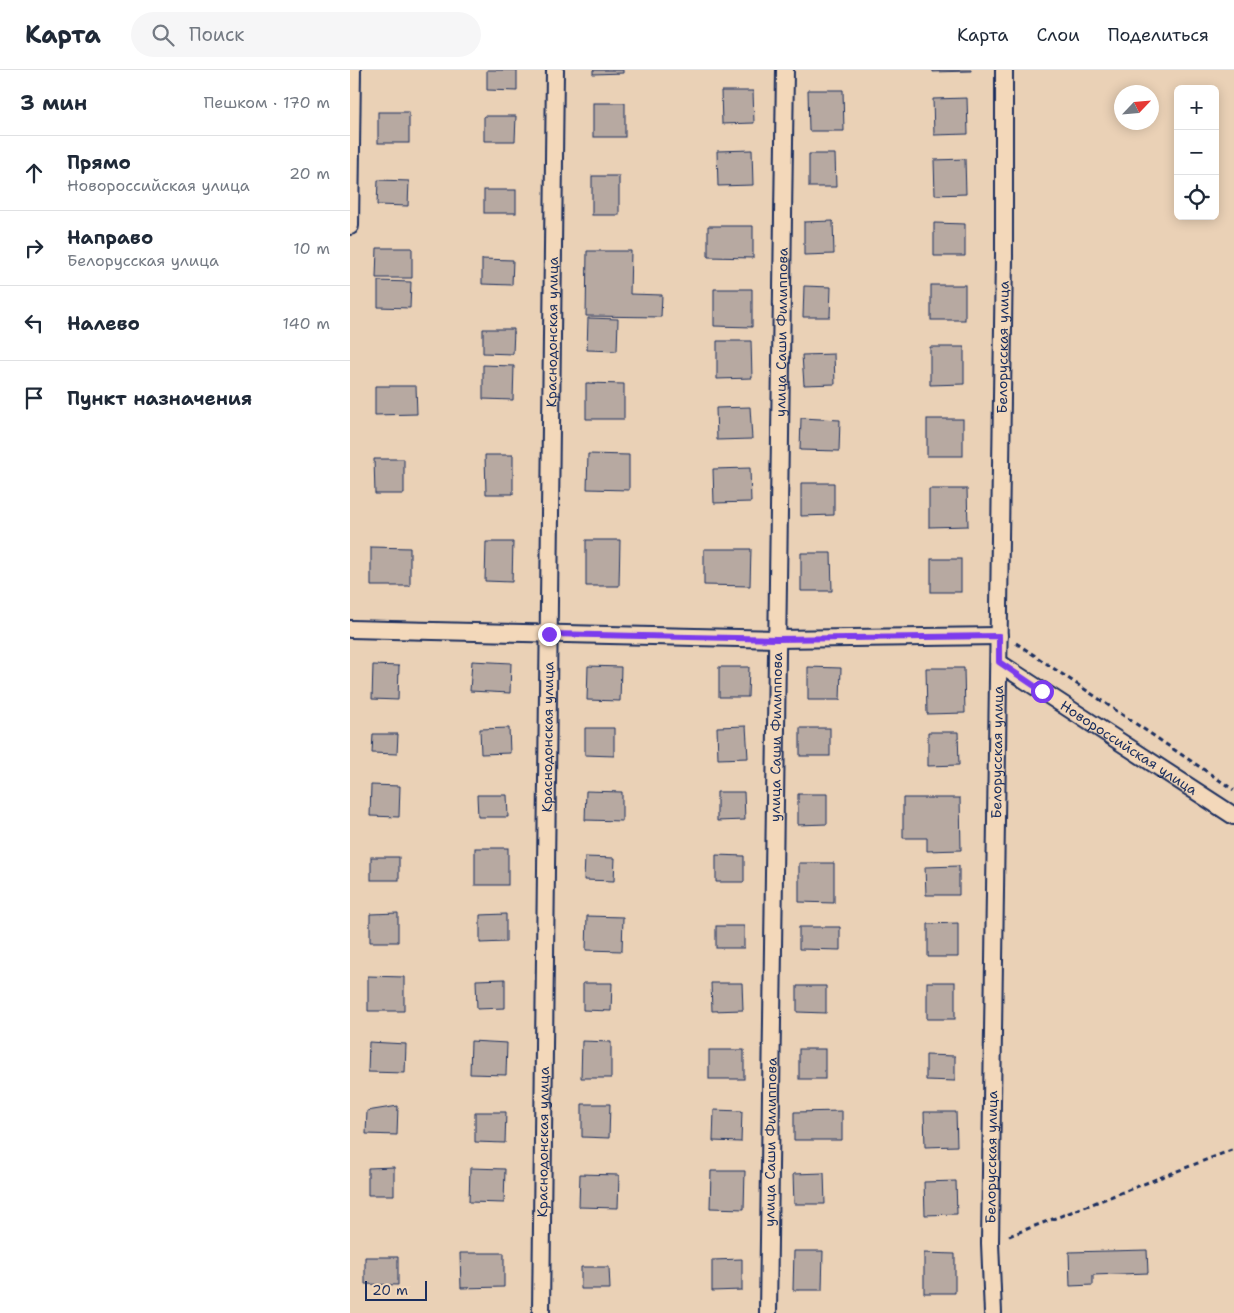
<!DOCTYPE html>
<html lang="ru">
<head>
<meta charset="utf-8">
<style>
  body { margin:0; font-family:"Shantell Sans",sans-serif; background:#f6f6f7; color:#1f2937 }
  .controls { position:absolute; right:15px; top:15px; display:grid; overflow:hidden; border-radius:8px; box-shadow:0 2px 12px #0003 }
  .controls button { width:45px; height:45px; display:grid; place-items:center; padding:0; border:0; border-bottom:1px solid #e0e1e3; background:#fff; color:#1f2937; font:25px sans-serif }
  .compass { position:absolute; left:764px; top:15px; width:45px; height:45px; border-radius:50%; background:#fff; box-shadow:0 2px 12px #0003; rotate:64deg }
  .scale { position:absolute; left:15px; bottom:12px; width:62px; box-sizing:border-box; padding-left:5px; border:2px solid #1b2f5e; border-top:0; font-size:14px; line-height:18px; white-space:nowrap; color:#1b2f5e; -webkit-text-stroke:4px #f3d8ba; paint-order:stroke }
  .stop { position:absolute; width:15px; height:15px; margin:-11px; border:4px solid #7c3aed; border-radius:50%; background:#fff }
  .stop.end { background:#7c3aed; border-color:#fff; box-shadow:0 1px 5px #0008 }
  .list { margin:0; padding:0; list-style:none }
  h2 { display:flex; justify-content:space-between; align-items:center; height:65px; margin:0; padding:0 20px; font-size:21px }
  h2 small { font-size:16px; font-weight:400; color:#747a83 }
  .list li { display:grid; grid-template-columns:32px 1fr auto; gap:15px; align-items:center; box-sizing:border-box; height:75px; padding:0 20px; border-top:1px solid #e0e1e3 }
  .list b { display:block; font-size:19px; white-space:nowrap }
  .list p { margin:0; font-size:16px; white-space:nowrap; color:#747a83 }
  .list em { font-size:16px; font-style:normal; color:#747a83 }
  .icon { flex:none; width:28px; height:28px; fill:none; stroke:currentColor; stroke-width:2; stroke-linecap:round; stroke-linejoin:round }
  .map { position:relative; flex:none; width:884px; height:1243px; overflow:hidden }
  header { display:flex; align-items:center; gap:30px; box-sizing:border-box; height:70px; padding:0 25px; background:#fff; border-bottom:1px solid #e0e1e3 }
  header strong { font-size:24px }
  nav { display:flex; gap:28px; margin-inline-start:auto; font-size:18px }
  .search { width:350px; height:45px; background:#f6f6f7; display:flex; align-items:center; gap:12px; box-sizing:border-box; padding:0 18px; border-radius:28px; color:#747a83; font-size:19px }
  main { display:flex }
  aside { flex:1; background:#fff }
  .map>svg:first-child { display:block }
  .building { fill:#b7a9a1; stroke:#1b2f5e }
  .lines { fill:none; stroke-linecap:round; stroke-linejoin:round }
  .street-casing { stroke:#1b2f5e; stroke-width:20 }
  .path { stroke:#1b2f5e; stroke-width:3; stroke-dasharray:5 4; stroke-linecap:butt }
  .street { stroke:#f3d8ba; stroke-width:16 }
  .route { stroke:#7c3aed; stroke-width:6 }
  .labels { text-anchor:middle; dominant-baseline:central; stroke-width:4.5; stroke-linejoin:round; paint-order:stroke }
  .street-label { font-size:14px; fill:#1b2f5e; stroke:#f3d8ba }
</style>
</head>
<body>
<header>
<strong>Карта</strong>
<div class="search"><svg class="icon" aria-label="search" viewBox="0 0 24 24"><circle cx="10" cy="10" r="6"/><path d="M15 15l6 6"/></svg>Поиск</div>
<nav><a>Карта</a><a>Слои</a><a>Поделиться</a></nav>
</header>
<main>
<aside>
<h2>3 мин<small>Пешком · 170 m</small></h2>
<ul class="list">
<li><svg class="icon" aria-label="ahead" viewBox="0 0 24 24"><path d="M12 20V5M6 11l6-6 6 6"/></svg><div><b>Прямо</b><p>Новороссийская улица</p></div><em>20 m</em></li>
<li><svg class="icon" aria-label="right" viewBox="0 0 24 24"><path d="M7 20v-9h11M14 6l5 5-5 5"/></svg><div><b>Направо</b><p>Белорусская улица</p></div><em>10 m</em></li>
<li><svg class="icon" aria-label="left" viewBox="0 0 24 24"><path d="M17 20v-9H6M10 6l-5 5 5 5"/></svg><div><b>Налево</b></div><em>140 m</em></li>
<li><svg class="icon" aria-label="arrive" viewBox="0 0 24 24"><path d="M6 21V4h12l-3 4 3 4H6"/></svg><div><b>Пункт назначения</b></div></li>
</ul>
</aside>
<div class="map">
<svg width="884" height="1243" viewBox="0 0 884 1243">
  <rect width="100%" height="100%" fill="#ead1b6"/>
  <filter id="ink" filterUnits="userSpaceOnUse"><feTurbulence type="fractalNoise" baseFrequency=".02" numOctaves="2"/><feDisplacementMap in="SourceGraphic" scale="10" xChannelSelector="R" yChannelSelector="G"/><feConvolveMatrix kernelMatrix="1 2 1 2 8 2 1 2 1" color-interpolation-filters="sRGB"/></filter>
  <g filter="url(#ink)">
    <g class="building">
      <polygon points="137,0 167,0 167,21 137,20"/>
      <polygon points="243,0 273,0 273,3 243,4"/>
      <polygon points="583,0 621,0 621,1 583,2"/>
      <polygon points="458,20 493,20 494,61 459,61"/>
      <polygon points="371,21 403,21 404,53 372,54"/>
      <polygon points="617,28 618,64 584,65 583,29"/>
      <rect x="243" y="33" width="32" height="34"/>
      <rect x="28" y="42" width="31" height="31"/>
      <polygon points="134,46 166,46 165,71 134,71"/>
      <polygon points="402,80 403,115 368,116 367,81"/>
      <polygon points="459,84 485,84 486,117 459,117"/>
      <polygon points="615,89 616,124 585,125 584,90"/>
      <rect x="242" y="106" width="27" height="39"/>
      <polygon points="28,110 59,111 58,136 27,135"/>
      <rect x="134" y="120" width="32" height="23"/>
      <polygon points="483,151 484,184 454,185 454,152"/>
      <polygon points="584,153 615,154 615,186 584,186"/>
      <polygon points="358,156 403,156 403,188 358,187"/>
      <polygon points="27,178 62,178 62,208 26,208"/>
      <polygon points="237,181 281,181 280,224 312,225 311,247 236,246"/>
      <polygon points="132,189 163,190 162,215 132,214"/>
      <polygon points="28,211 61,212 60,238 28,237"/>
      <rect x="581" y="215" width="34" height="35"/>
      <polygon points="454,216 481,217 480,247 453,247"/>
      <polygon points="364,219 402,219 402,257 364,256"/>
      <polygon points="238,248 268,249 267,281 237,280"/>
      <polygon points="133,259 164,259 163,284 133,283"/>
      <polygon points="367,271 401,271 402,308 367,309"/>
      <polygon points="580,277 614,277 614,314 580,315"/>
      <polygon points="484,284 485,314 454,315 452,285"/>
      <polygon points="133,295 164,296 163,330 133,329"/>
      <polygon points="236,313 274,314 274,349 236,349"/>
      <polygon points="25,316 66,316 67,344 25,345"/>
      <polygon points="400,337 402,369 367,370 366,338"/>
      <polygon points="451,348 490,350 489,381 450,380"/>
      <rect x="577" y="349" width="36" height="37"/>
      <polygon points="238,384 279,385 279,420 237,419"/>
      <polygon points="135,385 163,385 163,424 136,424"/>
      <polygon points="24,389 54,389 54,424 25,424"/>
      <polygon points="400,398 401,432 364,433 363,399"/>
      <polygon points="451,413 484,413 484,445 451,446"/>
      <polygon points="579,419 617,419 618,456 579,457"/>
      <polygon points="236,470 270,470 269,516 236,516"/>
      <polygon points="136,472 163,472 162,512 135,511"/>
      <polygon points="21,477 60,478 60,516 21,516"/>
      <polygon points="354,479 401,479 400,516 354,515"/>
      <polygon points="451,483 481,483 482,521 451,521"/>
      <rect x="581" y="489" width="30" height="33"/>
      <polygon points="122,591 161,593 160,623 120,621"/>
      <polygon points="23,595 49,596 48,630 22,629"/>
      <polygon points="238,596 271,597 270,631 237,630"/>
      <polygon points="369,597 399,597 398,627 369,627"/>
      <polygon points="458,597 491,598 490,630 458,630"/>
      <polygon points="576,598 614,598 615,643 577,644"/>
      <polygon points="396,656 398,688 368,689 367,657"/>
      <polygon points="159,658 160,683 131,684 130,659"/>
      <polygon points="235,658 264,658 264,686 235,685"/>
      <rect x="450" y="658" width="30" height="28"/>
      <polygon points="578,662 608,662 609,695 578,696"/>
      <polygon points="23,664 48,664 47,684 22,683"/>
      <polygon points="21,715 50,716 49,747 20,746"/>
      <polygon points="236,721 272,722 272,751 235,750"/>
      <polygon points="367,722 394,722 395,750 367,751"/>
      <polygon points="448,724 477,724 477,754 448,755"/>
      <polygon points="127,725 157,725 158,747 128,747"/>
      <polygon points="553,728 610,728 611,780 577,781 577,768 553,768"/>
      <rect x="125" y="778" width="33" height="37"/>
      <polygon points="366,785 394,786 394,812 366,812"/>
      <rect x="21" y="787" width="28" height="23"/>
      <polygon points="235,787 265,788 264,811 234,810"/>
      <polygon points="449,793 484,793 484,833 449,832"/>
      <polygon points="609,796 609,825 576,825 575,797"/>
      <polygon points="48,843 48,872 20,872 20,844"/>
      <polygon points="156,844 156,872 130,873 130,845"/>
      <polygon points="237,846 273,847 272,881 236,880"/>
      <polygon points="608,853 608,887 578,887 578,854"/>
      <rect x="366" y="856" width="28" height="22"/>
      <polygon points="449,857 490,857 490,880 449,879"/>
      <polygon points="18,906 54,907 54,941 18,941"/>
      <polygon points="155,909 155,938 127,939 126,910"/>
      <rect x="577" y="912" width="28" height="37"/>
      <polygon points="233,913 262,913 261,941 233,940"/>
      <polygon points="361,913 392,913 393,940 362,941"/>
      <polygon points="447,916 476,916 476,943 447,942"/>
      <polygon points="121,971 157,973 156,1005 120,1004"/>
      <polygon points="232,971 261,972 261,1008 231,1008"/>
      <polygon points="19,972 56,974 55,1003 18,1002"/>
      <rect x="449" y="979" width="26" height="30"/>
      <rect x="359" y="980" width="35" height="29"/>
      <polygon points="576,985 605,986 605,1011 576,1010"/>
      <polygon points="232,1034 260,1034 259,1068 232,1067"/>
      <polygon points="48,1036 47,1065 16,1064 17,1041"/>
      <polygon points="364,1040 392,1041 391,1072 363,1071"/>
      <polygon points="492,1041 492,1070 444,1070 444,1042"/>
      <polygon points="125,1042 156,1042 155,1073 125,1072"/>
      <polygon points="574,1042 606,1042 607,1076 575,1077"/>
      <polygon points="44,1097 44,1125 18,1125 18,1098"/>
      <polygon points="120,1098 155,1099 154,1133 119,1132"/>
      <polygon points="361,1101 395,1101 394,1139 360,1138"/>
      <polygon points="474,1103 475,1134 444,1134 443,1104"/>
      <polygon points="230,1104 269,1105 268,1138 229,1137"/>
      <polygon points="606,1111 607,1144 575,1145 574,1112"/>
      <polygon points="797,1180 798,1203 743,1205 743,1215 720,1216 719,1182"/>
      <polygon points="444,1181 473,1181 472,1220 443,1220"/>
      <polygon points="110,1183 154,1183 154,1217 111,1218"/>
      <polygon points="574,1183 605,1184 605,1223 574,1223"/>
      <polygon points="15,1187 48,1187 48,1215 15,1214"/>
      <polygon points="392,1189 392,1220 362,1221 362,1190"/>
      <polygon points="231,1197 259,1197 260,1219 231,1219"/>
    </g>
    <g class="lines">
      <defs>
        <g id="street">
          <polyline points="0,156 2,0"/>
          <polyline points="0,559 426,569 649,566"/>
          <path id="s1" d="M649 593 884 746"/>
          <path id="s2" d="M191 1243 205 0"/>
          <path id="s3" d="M418 1243 435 0"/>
          <path id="s4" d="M643 1243 640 1173 654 186V0"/>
        </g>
      </defs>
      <use href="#street" class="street-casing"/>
      <g class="path">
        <polyline points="666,573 884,720"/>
        <polyline points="659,1166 884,1079"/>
      </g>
      <use href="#street" class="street"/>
    </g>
  </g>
  <g class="lines" filter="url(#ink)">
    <polyline class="route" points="199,564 426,569 649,566 649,592 692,621"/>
  </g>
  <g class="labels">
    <g class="street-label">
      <text stroke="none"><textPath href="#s2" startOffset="981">Краснодонская улица</textPath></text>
      <text stroke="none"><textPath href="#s3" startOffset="981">улица Саши Филиппова</textPath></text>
      <text stroke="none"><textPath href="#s4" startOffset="966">Белорусская улица</textPath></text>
      <text stroke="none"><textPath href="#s3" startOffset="576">улица Саши Филиппова</textPath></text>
      <text stroke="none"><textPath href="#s2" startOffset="576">Краснодонская улица</textPath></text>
      <text stroke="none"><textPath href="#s1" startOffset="155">Новороссийская улица</textPath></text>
      <text stroke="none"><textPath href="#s4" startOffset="561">Белорусская улица</textPath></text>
      <text stroke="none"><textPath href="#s2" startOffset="171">Краснодонская улица</textPath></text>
      <text stroke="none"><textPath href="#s3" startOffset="171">улица Саши Филиппова</textPath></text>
      <text stroke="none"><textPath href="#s4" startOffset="156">Белорусская улица</textPath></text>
    </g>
  </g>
</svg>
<div class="controls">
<button>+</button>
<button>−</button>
<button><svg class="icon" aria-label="locate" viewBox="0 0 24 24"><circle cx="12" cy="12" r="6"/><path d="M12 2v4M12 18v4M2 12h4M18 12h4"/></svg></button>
</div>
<svg class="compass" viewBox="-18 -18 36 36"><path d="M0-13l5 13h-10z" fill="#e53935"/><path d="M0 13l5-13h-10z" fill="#747a83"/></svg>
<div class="scale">20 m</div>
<div class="stop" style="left:692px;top:621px"></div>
<div class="stop end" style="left:199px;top:564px"></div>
</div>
</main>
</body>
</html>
